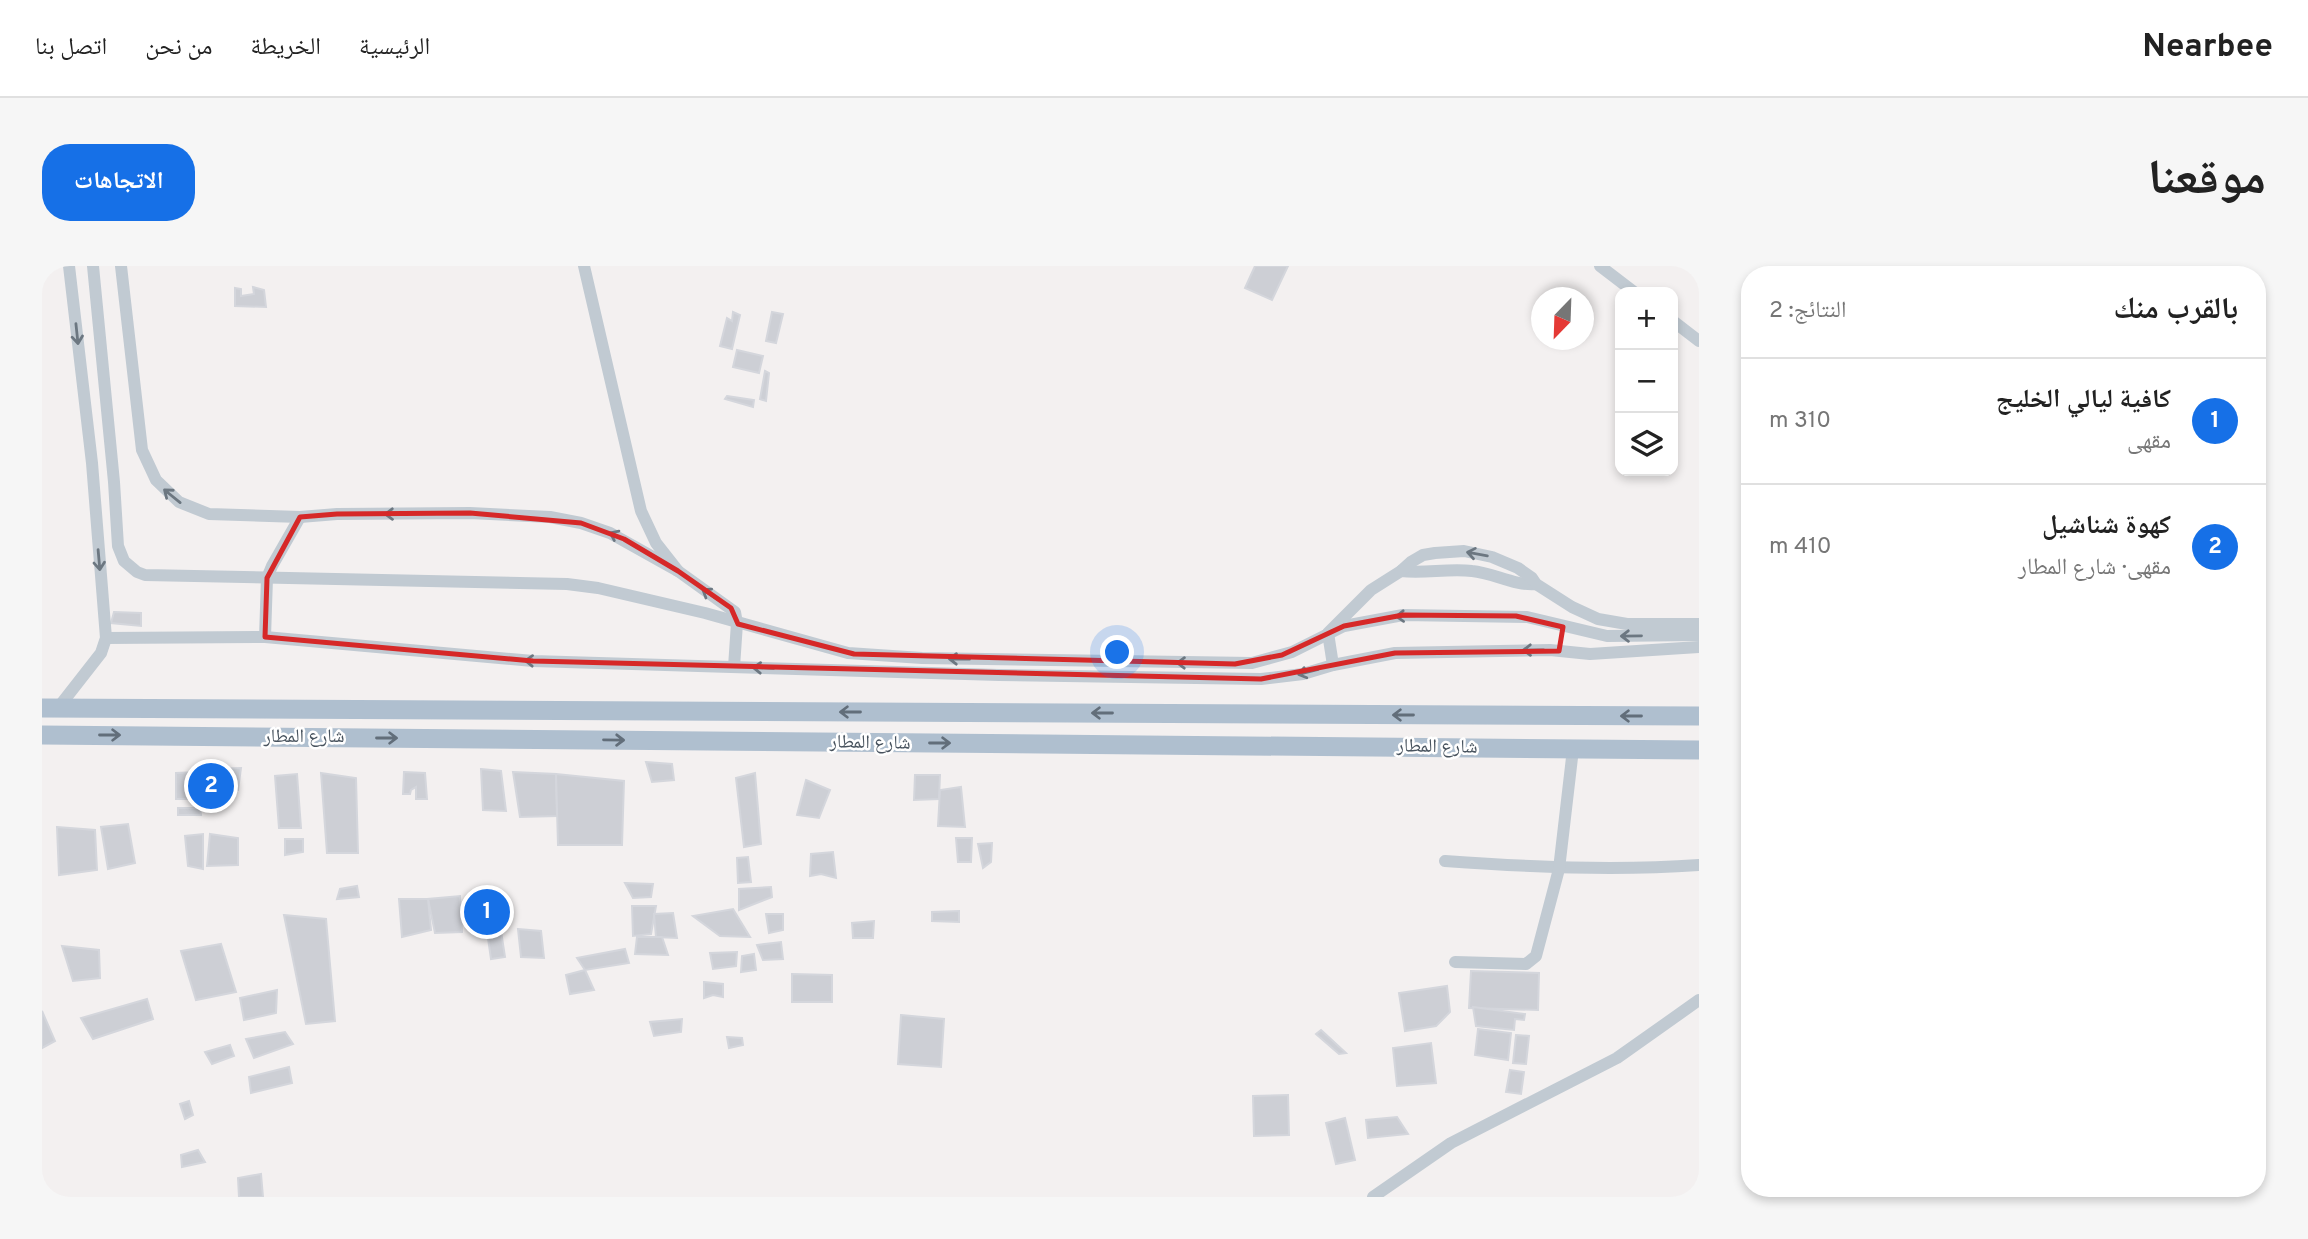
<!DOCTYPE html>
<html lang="ar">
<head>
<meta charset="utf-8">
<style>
  body { margin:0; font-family:Overpass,"Noto Naskh Arabic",sans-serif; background:#f6f6f6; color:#222; direction:rtl }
  .controls { position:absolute; right:21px; top:21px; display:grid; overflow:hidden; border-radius:14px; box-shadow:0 4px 10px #0003 }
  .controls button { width:63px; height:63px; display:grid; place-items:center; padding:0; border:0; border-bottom:2px solid #e0e0e0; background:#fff; color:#222; font:35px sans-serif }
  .compass { position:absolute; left:1489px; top:21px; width:63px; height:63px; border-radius:50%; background:#fff; box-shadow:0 4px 10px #0003; rotate:203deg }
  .you { position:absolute; left:1076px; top:387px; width:24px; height:24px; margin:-18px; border:5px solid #fff; border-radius:50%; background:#1a73e8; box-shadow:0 0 0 10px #1a73e833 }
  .badge { display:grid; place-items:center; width:46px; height:46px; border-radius:50%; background:#1670e7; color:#fff; font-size:23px; font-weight:700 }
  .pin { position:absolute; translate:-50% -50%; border:4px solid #fff; box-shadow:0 2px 7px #0006 }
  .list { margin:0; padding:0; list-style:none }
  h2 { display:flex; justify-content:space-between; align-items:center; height:91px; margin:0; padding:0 28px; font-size:30px }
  h2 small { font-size:23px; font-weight:400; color:#767676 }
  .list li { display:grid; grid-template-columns:46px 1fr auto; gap:21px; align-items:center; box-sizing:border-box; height:126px; padding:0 28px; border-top:2px solid #e0e0e0 }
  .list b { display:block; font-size:26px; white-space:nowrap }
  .list p { margin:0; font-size:23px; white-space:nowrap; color:#767676 }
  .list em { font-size:23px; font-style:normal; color:#767676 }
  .icon { flex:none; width:38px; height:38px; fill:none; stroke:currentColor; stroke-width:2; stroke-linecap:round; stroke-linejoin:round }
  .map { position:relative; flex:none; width:1657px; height:931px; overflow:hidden; direction:ltr; border-radius:28px }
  header { display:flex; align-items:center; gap:42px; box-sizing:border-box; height:98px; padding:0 35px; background:#fff; border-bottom:2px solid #e0e0e0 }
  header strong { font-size:33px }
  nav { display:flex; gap:38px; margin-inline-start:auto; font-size:24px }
  .intro { display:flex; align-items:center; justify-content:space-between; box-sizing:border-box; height:168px; padding:0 42px }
  h1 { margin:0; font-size:49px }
  .button { padding:18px 32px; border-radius:28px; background:#1670e7; color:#fff; font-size:24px; font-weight:700 }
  main { display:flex; gap:42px; padding:0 42px }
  aside { flex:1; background:#fff; border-radius:28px; box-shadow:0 4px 10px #0003 }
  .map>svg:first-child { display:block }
  .building { fill:#cdcfd5; stroke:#d4d6dc; stroke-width:2 }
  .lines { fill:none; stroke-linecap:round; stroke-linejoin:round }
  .minor { stroke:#c1cad2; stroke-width:12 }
  .primary { stroke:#afbfcf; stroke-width:19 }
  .oneway { stroke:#6c7781 }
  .oneway2 { stroke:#626e7a }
  .marked { fill:none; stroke:#d62828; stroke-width:5; stroke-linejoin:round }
  .labels { text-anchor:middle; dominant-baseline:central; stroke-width:5; stroke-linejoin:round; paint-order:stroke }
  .street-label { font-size:19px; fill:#48535e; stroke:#fff }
</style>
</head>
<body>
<header>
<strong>Nearbee</strong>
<nav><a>الرئيسية</a><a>الخريطة</a><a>من نحن</a><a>اتصل بنا</a></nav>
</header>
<div class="intro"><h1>موقعنا</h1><a class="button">الاتجاهات</a></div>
<main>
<aside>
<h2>بالقرب منك<small>النتائج: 2</small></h2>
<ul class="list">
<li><span class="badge">1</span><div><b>كافية ليالي الخليج</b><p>مقهى</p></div><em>310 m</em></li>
<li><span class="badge">2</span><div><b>كهوة شناشيل</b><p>مقهى · شارع المطار</p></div><em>410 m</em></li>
</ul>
</aside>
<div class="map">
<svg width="1657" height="931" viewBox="0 0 1657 931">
  <rect width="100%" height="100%" fill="#f3f0f0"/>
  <g class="building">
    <polygon points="1213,0 1246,0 1230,34 1203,22"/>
    <polygon points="211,21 222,24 224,41 193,40 193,22 199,23 199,30 212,28"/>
    <polygon points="691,46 698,49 690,83 678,80 685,52 690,55"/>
    <polygon points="730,46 741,48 734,77 724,75"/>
    <polygon points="695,84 721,90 717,107 691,101"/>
    <polygon points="723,105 727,107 724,135 718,133"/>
    <polygon points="685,130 712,134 711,141 683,133"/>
    <polygon points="72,346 99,347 99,360 69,357"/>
    <polygon points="604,496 630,498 632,514 610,516"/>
    <polygon points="199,502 196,524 176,522 176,517 172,515 171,503"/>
    <polygon points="439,503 459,505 464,545 441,544"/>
    <polygon points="156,506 155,533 134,533 134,507"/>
    <polygon points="362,506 383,507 385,533 374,533 374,521 369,524 368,528 361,528"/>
    <polygon points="471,506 514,508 515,550 478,551"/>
    <polygon points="279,507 314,512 316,587 285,587"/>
    <polygon points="713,507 719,578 702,581 694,512"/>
    <polygon points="255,508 259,562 237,562 233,510"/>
    <polygon points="514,508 582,515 580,579 516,579"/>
    <polygon points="873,509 898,509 897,533 872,534"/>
    <polygon points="764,514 788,524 777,552 755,549"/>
    <polygon points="165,517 172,519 173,539 164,539"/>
    <polygon points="919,521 923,561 896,560 898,524"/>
    <polygon points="136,542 158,542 159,549 136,549"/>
    <polygon points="86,558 93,597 66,603 59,561"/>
    <polygon points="15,561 53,564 55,604 17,609"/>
    <polygon points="161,568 161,603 146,600 143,570"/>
    <polygon points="168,568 196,572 196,599 165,600"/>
    <polygon points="914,572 930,572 929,596 916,596"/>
    <polygon points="243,573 261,573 261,586 243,589"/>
    <polygon points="950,577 949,596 941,602 936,578"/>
    <polygon points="791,586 794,612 779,608 768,610 769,588"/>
    <polygon points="706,591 709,616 696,617 695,592"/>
    <polygon points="583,617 611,618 609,631 591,632"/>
    <polygon points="315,620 317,631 295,633 298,623"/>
    <polygon points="729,621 730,631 697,644 697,623"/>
    <polygon points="418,630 420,666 393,667 386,633"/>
    <polygon points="357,633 386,633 389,664 360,671"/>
    <polygon points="590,640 614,640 609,668 591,670"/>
    <polygon points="691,643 708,671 678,670 651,650"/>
    <polygon points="917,645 917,656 890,655 890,646"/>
    <polygon points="631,647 635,672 614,671 612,648"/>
    <polygon points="724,648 741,648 741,664 727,667"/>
    <polygon points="242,649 284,653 293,755 264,758"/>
    <polygon points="832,655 831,672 811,672 810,657"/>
    <polygon points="476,663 499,665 502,692 479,691"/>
    <polygon points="445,665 459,665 463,691 449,693"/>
    <polygon points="595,671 620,671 626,689 593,688"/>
    <polygon points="739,676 741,693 721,694 715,679"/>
    <polygon points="179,678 194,726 154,734 139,685"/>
    <polygon points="20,680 57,684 58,712 31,715"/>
    <polygon points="583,683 587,697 543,704 535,692"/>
    <polygon points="695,686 694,700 671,703 668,687"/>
    <polygon points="712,688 714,704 699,706 700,690"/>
    <polygon points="543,704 552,724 528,728 524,709"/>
    <polygon points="1429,705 1497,707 1496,744 1427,742"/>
    <polygon points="750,708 790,709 790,736 750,736"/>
    <polygon points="662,716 681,718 681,731 671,729 662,732"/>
    <polygon points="1405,720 1408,746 1394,760 1363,765 1357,727"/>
    <polygon points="235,724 234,747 202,754 198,732"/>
    <polygon points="105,733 111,753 51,773 39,752"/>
    <polygon points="1431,741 1483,748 1482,754 1473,753 1472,764 1434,760"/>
    <polygon points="0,745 13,775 0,782"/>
    <polygon points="859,749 902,753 899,801 856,798"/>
    <polygon points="640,753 639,766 612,770 608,756"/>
    <polygon points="1436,763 1469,767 1466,794 1433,789"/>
    <polygon points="1279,764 1304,787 1297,788 1274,768"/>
    <polygon points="243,766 251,778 212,792 204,773"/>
    <polygon points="1474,769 1487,770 1484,798 1471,797"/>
    <polygon points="685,771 700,772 701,779 687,782"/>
    <polygon points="1389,777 1394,817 1355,820 1351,782"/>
    <polygon points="188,779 192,790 170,798 163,786"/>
    <polygon points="247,801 250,817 209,827 207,811"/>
    <polygon points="1468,804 1482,806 1479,828 1464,826"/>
    <polygon points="1246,829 1247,869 1212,870 1211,830"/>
    <polygon points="147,835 151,849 143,853 138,838"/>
    <polygon points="1355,851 1366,868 1326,872 1324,854"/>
    <polygon points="1303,852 1313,894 1294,898 1284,857"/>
    <polygon points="156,884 163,896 140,901 139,889"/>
    <polygon points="219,908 221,931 197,931 196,912"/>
  </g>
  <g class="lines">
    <g class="minor">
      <polyline points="51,0 72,216 76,280 82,295 95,306 103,309 525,318 556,322 663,347 806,387 880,392 1210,397 1250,386 1302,360 1361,349 1485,351 1565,370 1657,369"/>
      <polyline points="79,0 100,184 114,214 137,236 167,248 258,251 295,248 428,247 508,251 539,257 568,267 636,305"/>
      <polyline points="542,0 599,245 614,277 636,305 693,346 695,357 692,401"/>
      <polyline points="1558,0 1592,26"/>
      <polyline points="1631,55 1657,75"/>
      <path d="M1359 305C1382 308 1406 302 1430 305 1452 307 1472 320 1494 318"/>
      <polyline points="223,371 225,312 230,300 258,251"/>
      <polyline points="64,372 223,371 491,395 957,409 1219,413 1261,408 1291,399 1353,387 1508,384 1548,388 1657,381"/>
      <polyline points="1291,399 1286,367 1329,324 1359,305 1369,296 1381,289 1393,287 1422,285 1450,291 1476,302 1490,312 1494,318 1530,341 1556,353 1585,358 1657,358"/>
      <polyline points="16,442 59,387 64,372 50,197 27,0"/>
      <path d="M1403 595C1488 601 1572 605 1657 599"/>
      <polyline points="1413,696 1484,698 1494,690 1517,603 1531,483"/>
      <polyline points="1331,931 1409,877 1575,792 1657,734"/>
    </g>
    <g class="primary">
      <polyline points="0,442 1657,450"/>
      <polyline points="0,469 1657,484"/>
    </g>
  </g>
  <defs><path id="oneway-shaft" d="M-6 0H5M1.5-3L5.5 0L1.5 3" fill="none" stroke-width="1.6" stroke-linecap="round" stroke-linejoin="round" transform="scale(1.75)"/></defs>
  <g class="oneway">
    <use href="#oneway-shaft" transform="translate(35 68) rotate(84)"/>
    <use href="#oneway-shaft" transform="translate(130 230) rotate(-141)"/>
    <use href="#oneway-shaft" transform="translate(353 248) rotate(179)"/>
    <use href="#oneway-shaft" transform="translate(577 271) rotate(-154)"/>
    <use href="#oneway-shaft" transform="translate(1435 288) rotate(-170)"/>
    <use href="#oneway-shaft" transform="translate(57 294) rotate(85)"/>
    <use href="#oneway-shaft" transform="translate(669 329) rotate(-147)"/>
    <use href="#oneway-shaft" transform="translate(1364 350) rotate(178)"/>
    <use href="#oneway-shaft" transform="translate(1589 370) rotate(179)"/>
    <use href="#oneway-shaft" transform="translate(1491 384) rotate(179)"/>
    <use href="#oneway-shaft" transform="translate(917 393) rotate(-179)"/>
    <use href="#oneway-shaft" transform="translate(493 395) rotate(-178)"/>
    <use href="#oneway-shaft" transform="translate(1145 397) rotate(-179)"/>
    <use href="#oneway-shaft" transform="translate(721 402) rotate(-178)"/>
    <use href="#oneway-shaft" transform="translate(1266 406) rotate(165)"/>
  </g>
  <g class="oneway2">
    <use href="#oneway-shaft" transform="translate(808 446) rotate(-180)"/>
    <use href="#oneway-shaft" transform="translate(1060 447) rotate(-180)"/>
    <use href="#oneway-shaft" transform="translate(1361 449) rotate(-180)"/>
    <use href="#oneway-shaft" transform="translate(1589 450) rotate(-180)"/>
    <use href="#oneway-shaft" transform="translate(68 469)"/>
    <use href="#oneway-shaft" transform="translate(345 472)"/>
    <use href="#oneway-shaft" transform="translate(572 474) rotate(1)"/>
    <use href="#oneway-shaft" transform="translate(898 477)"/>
  </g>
  <path class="marked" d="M428 247 539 257 582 273 636 305 689 342 696 358 812 388 1193 398 1240 389 1302 360 1361 349 1474 350 1521 361 1517 385 1353 387 1219 413 491 395 223 371 225 312 258 251 295 248Z"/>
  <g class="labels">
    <g class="street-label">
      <text x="262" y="471">شارع المطار</text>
      <text transform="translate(828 477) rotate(1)">شارع المطار</text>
      <text transform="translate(1395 481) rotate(1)">شارع المطار</text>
    </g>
  </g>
</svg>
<div class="controls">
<button>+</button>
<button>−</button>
<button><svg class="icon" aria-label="layers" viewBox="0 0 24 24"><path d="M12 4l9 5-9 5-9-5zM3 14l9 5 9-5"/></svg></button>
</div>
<svg class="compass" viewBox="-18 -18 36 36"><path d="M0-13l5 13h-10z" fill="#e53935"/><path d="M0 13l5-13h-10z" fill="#767676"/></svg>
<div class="you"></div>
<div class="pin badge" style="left:445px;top:646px">1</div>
<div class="pin badge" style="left:169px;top:520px">2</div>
</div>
</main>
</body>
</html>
